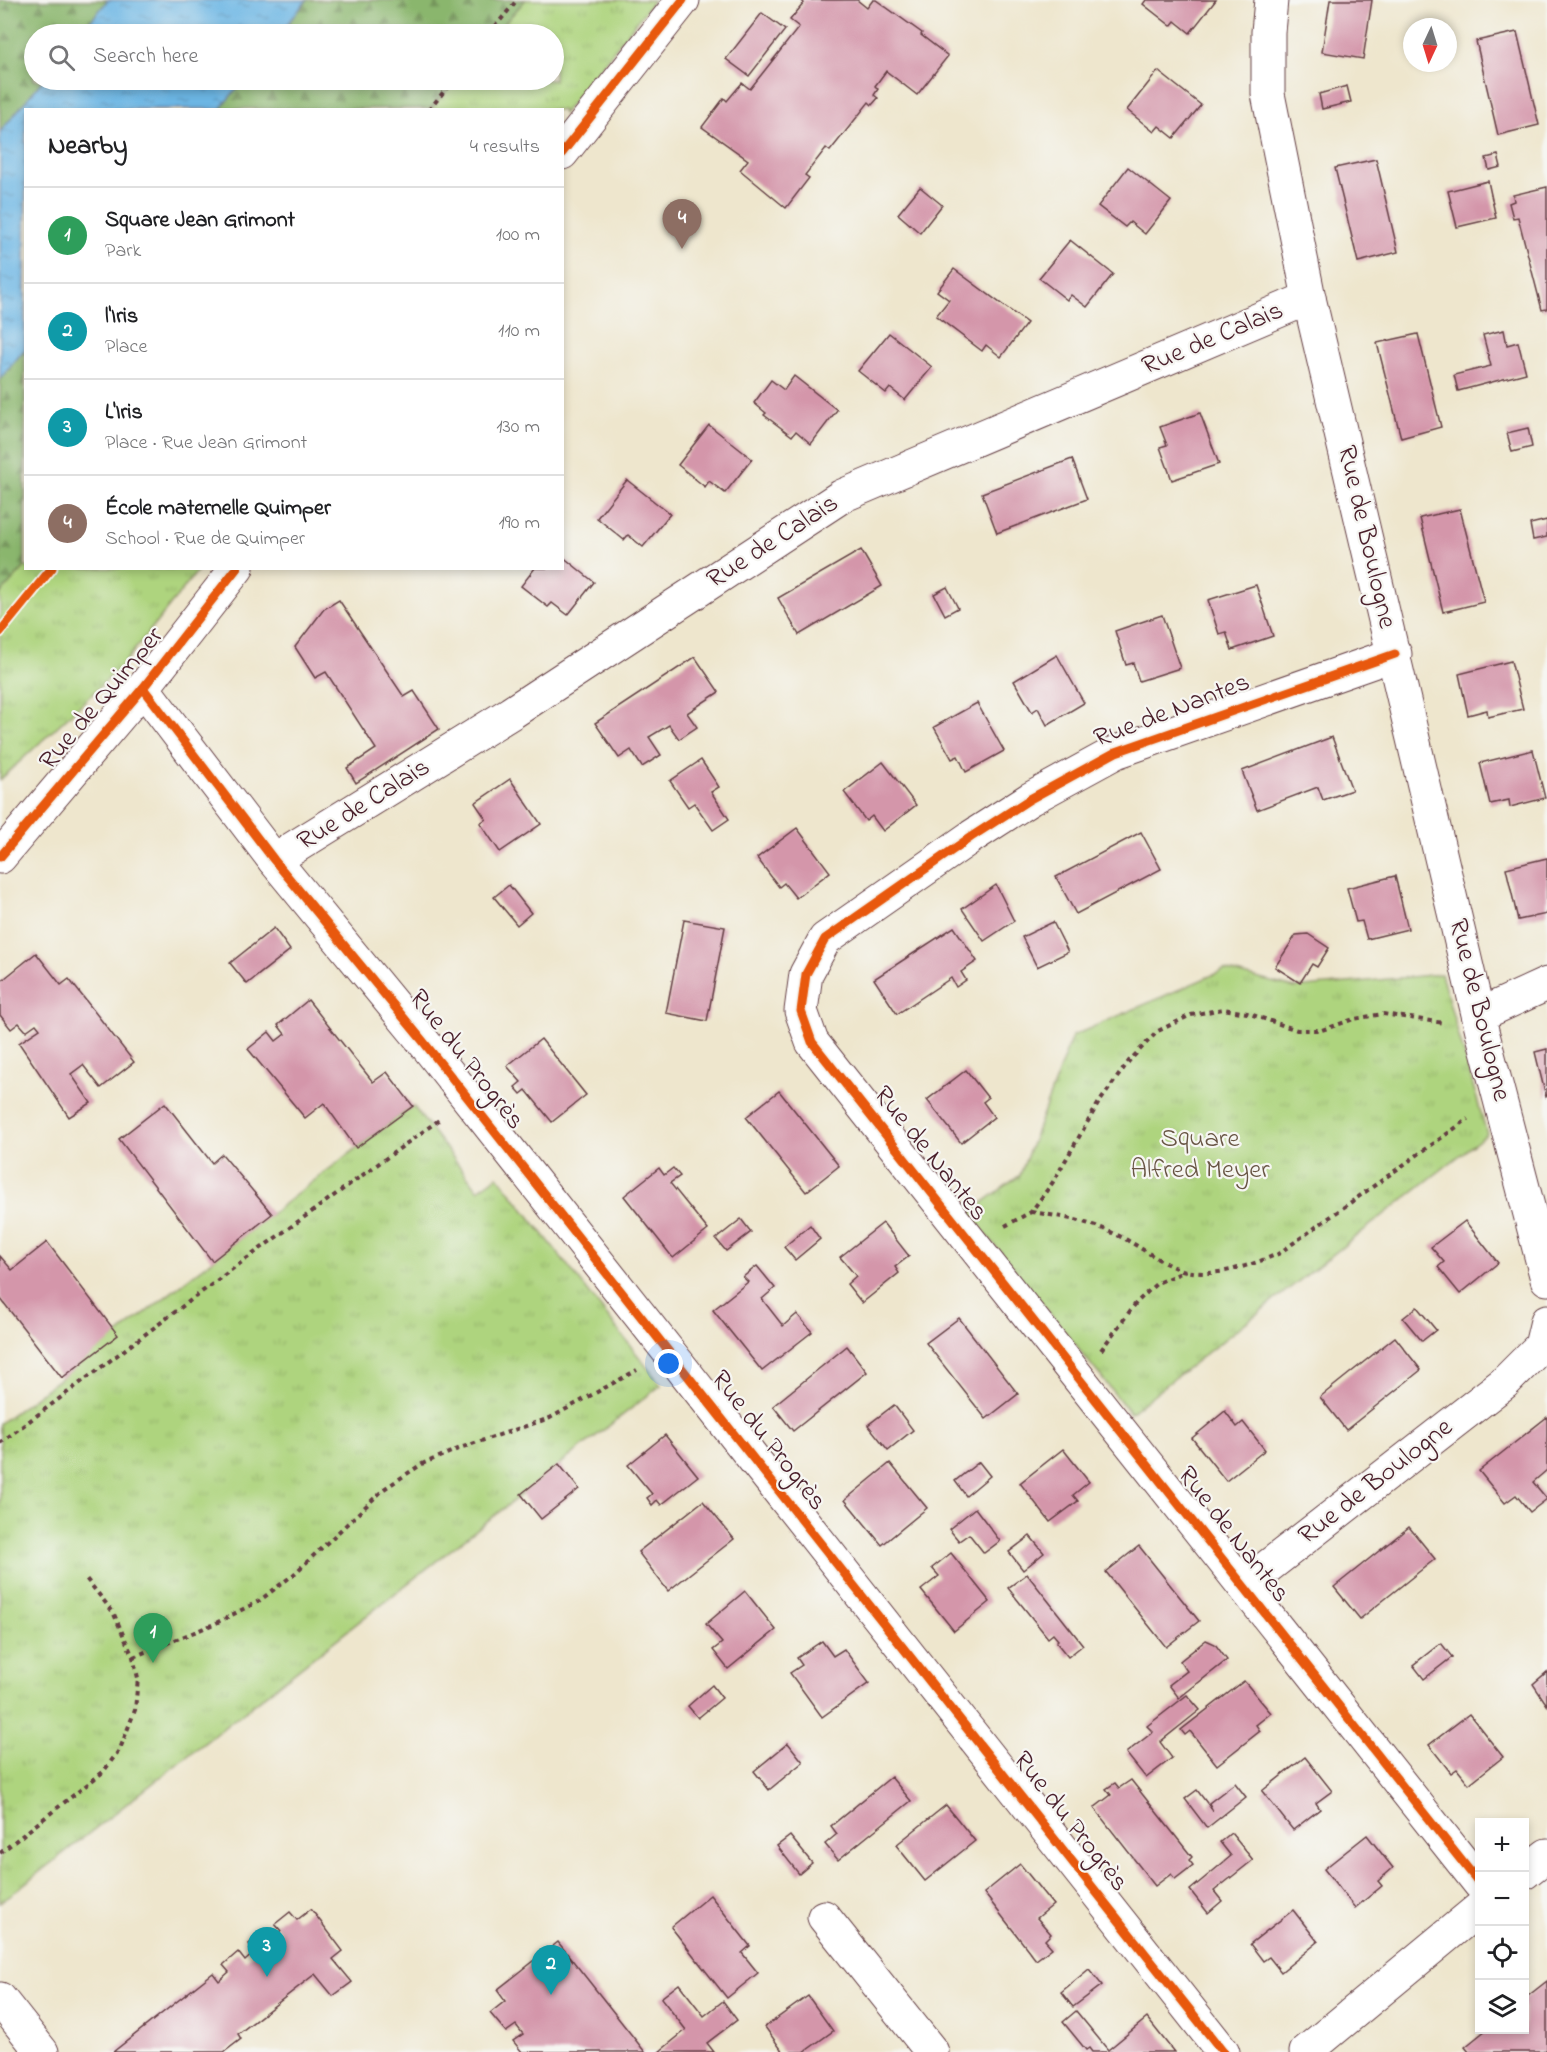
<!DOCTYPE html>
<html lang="en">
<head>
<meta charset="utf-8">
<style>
  body { margin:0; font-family:"Indie Flower",sans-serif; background:#f6f6f6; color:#202124 }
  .controls { position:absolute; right:18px; bottom:18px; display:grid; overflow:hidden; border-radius:0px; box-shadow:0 3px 9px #0003 }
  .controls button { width:54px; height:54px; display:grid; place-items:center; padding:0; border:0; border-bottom:2px solid #e0e0e0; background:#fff; color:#202124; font:30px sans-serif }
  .compass { position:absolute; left:1403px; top:18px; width:54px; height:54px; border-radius:50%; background:#fff; box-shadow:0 3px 9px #0003; rotate:184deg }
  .you { position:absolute; left:669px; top:1364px; width:21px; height:21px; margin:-15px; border:4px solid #fff; border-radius:50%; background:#1a73e8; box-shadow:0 0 0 9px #1a73e833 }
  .badge { display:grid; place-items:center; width:39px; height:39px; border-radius:50%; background:#ea580c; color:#fff; font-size:20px; font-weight:700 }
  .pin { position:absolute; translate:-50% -50px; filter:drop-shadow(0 2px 3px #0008) }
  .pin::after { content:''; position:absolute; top:32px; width:21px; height:18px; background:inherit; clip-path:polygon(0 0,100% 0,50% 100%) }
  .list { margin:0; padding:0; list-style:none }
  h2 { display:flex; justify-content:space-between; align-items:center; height:78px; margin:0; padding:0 24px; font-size:26px }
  h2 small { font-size:20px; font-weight:400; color:#757577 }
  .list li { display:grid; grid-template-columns:39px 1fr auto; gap:18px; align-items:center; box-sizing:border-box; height:96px; padding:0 24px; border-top:2px solid #e0e0e0 }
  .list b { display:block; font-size:22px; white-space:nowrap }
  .list p { margin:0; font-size:20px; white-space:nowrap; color:#757577 }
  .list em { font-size:20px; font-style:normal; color:#757577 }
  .icon { flex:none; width:33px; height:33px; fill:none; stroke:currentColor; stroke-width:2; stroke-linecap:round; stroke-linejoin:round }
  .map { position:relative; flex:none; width:1547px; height:2052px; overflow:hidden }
  .search { position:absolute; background:#fff; box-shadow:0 3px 9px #0003; left:24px; top:24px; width:540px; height:66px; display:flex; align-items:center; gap:15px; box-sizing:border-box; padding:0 21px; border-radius:33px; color:#757577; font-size:22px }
  .panel { position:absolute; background:#fff; box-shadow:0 3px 9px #0003; left:24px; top:108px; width:540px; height:462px; border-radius:0px }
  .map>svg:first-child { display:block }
  .grass { fill:url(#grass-tufts); stroke:#7c7a54; stroke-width:1.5 }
  .forest { fill:url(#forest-firs); stroke:#6a6a4c; stroke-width:1.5 }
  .water { fill:url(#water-ripples); stroke:#5b6a88; stroke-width:1.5 }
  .building { fill:#d496aa }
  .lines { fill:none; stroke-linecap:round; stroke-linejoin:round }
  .minor-casing { stroke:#633d43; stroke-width:35 }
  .path { stroke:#633d43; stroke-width:4; stroke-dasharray:4.5 4.5; stroke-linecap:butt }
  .minor { stroke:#fff; stroke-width:33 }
  .cycleway-casing { stroke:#f6f6f2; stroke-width:13 }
  .cycleway { stroke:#e8590c; stroke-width:9 }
  .labels { text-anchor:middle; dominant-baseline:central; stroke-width:4.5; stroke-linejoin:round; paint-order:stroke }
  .street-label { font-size:27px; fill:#4a1f2b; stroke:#f6f6f2 }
  .park-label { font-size:27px; fill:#685544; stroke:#f6f6f2 }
</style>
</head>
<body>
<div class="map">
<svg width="1547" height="2052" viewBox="0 0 1547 2052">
  <defs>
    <pattern id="grass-tufts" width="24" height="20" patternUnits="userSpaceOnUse" patternTransform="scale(1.5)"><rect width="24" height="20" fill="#aed47e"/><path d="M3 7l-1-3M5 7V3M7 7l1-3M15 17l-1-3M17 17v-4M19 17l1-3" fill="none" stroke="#97b66d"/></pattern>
    <pattern id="forest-firs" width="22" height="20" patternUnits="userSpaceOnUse" patternTransform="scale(1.5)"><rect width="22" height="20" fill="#8ab66d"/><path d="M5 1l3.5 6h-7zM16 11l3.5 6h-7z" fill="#73935a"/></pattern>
    <pattern id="water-ripples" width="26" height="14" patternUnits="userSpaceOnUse" patternTransform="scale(1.5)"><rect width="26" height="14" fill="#6cb6e4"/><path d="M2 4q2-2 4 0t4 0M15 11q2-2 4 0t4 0" fill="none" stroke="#5b93b9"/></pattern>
  </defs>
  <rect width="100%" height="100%" fill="#f6f6f2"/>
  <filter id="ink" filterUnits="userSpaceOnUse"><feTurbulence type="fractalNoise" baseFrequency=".0167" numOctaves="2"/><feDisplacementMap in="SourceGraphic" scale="12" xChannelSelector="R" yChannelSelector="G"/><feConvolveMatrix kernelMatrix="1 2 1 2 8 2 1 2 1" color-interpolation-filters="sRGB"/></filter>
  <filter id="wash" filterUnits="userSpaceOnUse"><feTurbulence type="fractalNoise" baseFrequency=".008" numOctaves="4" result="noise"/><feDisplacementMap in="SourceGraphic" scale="24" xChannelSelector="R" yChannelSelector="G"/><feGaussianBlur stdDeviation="1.35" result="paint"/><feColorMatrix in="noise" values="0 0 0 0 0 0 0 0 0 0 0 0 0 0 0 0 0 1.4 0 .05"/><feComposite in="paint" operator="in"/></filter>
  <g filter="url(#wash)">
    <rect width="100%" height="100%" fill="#eee6cd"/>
    <g class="grass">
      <polygon points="525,0 654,0 563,114 562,110 430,110 456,80 554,80 554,34 495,34"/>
      <polygon points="25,567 199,569 121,667 0,780 0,594"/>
      <polygon points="1224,970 1295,988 1441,974 1487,1134 1130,1413 969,1213 1020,1175 1072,1036"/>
      <path d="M413 1106 478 1190 498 1176 661 1385 0 1903V1423C141 1321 273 1208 413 1106Z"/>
    </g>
    <g class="forest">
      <polygon points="0,0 108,0 80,34 34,34 34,80 43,80 0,132"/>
      <polygon points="307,0 525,0 495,34 279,34"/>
      <polygon points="244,80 456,80 430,109 220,109"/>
      <polygon points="25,349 25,567 0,594 0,379"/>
    </g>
    <g class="water">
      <polygon points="108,0 307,0 279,34 80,34"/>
      <polygon points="43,80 244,80 220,109 26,110 25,349 0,379 0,132"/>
    </g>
    <g id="blocks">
      <g class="building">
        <polygon points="801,0 857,0 867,8 873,0 876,0 922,33 921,35 948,56 917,95 886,71 875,86 878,89 874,95 878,98 872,105 869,102 830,151 826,148 805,175 809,178 786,208 740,170 748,160 702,127 724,98 727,101 742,83 750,89 799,27 790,20 804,3"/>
        <polygon points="1146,0 1216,0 1190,33 1175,21 1171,26 1143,4"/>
        <polygon points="1330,0 1372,0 1363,59 1322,52"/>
        <polygon points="762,13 785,30 749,76 726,59"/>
        <polygon points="1517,32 1539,125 1498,135 1476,41"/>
        <polygon points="1158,71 1201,105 1174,138 1159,126 1154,132 1127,110"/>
        <polygon points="1347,86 1351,102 1322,109 1319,94"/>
        <polygon points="1498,155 1501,167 1489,170 1486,158"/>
        <polygon points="1376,159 1398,252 1358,262 1335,168"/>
        <polygon points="1128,167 1171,201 1145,234 1130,222 1125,227 1098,206"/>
        <polygon points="1488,181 1496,218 1457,227 1448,191"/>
        <polygon points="920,187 942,205 920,233 898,214"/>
        <polygon points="1547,187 1547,309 1542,310 1518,217 1513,218 1509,203 1514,201 1513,195"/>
        <polygon points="1070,240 1113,274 1087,307 1071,295 1067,300 1039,278"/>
        <polygon points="954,269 1027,323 1001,357 986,345 982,351 936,316 949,300 937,291"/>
        <polygon points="1504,330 1507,345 1518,342 1526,373 1458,391 1454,375 1491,366 1483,335"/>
        <polygon points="889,333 932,367 905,400 890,388 886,393 858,371"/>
        <polygon points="1418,334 1441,427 1401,438 1377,343"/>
        <polygon points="794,376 837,410 811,444 796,431 792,436 764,415 766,413 754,403 771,380 784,390"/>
        <polygon points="1200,413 1219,464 1172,480 1160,447 1167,445 1160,427"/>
        <polygon points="709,425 752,459 725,493 709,481 705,487 678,465"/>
        <polygon points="1528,428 1532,447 1512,452 1507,433"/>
        <polygon points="1072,459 1087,499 997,533 982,493"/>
        <polygon points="627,480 670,514 643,547 628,535 624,540 597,518"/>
        <polygon points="1460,509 1484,602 1443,612 1420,518"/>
        <polygon points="1547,520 1547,537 1533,540 1530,524"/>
        <polygon points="861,550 882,586 799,635 778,598"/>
        <polygon points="562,556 594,582 568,615 552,603 548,607 521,586 535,568 562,568"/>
        <polygon points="1256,585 1273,636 1232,650 1226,632 1219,634 1208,600"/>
        <polygon points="947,587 958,608 945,615 934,594"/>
        <polygon points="339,600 404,697 414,691 439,729 356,783 347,768 376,749 326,672 315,678 295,647 324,609"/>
        <polygon points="1162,615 1180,668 1139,681 1133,663 1126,665 1115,631"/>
        <polygon points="1057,655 1084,703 1047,725 1038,708 1032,712 1014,681"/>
        <polygon points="695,657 719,692 687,713 697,727 679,739 669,725 649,737 661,755 642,767 631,750 619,758 595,723"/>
        <polygon points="1511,661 1523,709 1488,717 1487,710 1468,715 1459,674"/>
        <polygon points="977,703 1004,751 966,772 958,756 952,759 934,727"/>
        <polygon points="1332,737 1352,790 1323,800 1318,787 1257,810 1242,771"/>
        <polygon points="1533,750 1545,798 1510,807 1509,800 1490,804 1480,763"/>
        <polygon points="701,760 719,787 711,792 729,819 713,830 694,803 688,807 670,781"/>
        <polygon points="883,762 916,805 883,831 872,816 866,821 844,792"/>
        <polygon points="510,779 541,824 500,852 480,823 486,819 475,803"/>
        <polygon points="797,828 830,872 796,898 784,883 779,887 757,858"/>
        <polygon points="1141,832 1161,869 1076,914 1056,877"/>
        <polygon points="1547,858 1547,914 1518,920 1506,868"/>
        <polygon points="1395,876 1408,929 1367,939 1362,921 1356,922 1347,888"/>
        <polygon points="509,885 531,913 517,925 494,897"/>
        <polygon points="996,885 1014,921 984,941 962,909"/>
        <polygon points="684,920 725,927 707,1021 666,1013"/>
        <polygon points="1053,922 1068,952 1037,967 1022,937"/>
        <polygon points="954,927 977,961 961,972 966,980 956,987 951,978 897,1014 874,979"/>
        <polygon points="274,928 290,950 247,984 230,963"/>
        <polygon points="1308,934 1329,948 1317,967 1312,964 1300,983 1275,967 1296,935"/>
        <polygon points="36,953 61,985 69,979 134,1062 101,1088 83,1065 71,1074 91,1103 69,1117 19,1043 40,1029 36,1024 26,1031 19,1023 11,1029 0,1015 0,982"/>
        <polygon points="308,1000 373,1082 387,1072 413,1106 356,1148 324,1103 305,1118 248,1049 269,1032 276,1041 285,1034 278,1025"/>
        <polygon points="541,1039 586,1095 552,1122 526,1090 521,1094 515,1087 521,1082 507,1066"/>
        <polygon points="1547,1049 1547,1096 1546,1097 1535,1052"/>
        <polygon points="966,1070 988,1098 983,1102 994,1117 961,1143 927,1100"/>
        <polygon points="779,1091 839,1166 806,1192 746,1117"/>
        <polygon points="165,1103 212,1163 222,1154 272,1214 212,1261 119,1139"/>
        <polygon points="659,1168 664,1175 673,1168 680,1176 670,1183 708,1230 673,1258 624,1196"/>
        <polygon points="741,1219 751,1232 726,1251 716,1239"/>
        <polygon points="1465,1221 1498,1263 1460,1294 1438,1267 1444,1262 1431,1247"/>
        <polygon points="883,1223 909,1256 895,1267 899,1273 862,1303 847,1284 856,1276 840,1257"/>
        <polygon points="810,1225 820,1239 795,1260 784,1247"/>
        <polygon points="47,1242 118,1335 62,1378 0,1298 0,1256 12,1270"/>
        <polygon points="757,1266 775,1288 762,1299 783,1326 797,1314 812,1332 762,1371 713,1310 748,1282 743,1277"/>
        <polygon points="1417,1307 1436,1330 1422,1341 1403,1318"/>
        <polygon points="959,1318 1018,1394 986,1419 926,1343"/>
        <polygon points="1395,1337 1421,1370 1346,1430 1320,1397"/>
        <polygon points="847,1346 867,1372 793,1431 773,1406"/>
        <polygon points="894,1405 913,1430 888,1450 868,1425"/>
        <polygon points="1225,1411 1237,1427 1243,1422 1265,1450 1226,1481 1192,1438"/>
        <polygon points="1547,1417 1547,1470 1533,1482 1547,1499 1530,1512 1516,1495 1505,1503 1479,1471"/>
        <polygon points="665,1435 698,1476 661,1505 657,1500 652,1505 647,1498 652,1494 628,1465"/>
        <polygon points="1063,1449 1089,1482 1073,1495 1078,1501 1050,1522 1020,1483"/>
        <polygon points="979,1462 990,1476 966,1496 955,1481"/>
        <polygon points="890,1463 927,1508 882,1545 845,1500"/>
        <polygon points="559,1464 579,1489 541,1519 521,1494"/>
        <polygon points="703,1501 734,1539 668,1591 638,1552"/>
        <polygon points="975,1508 1000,1541 984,1553 969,1534 959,1541 949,1529"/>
        <polygon points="1409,1527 1435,1559 1360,1619 1334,1587"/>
        <polygon points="1030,1536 1044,1553 1023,1570 1009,1552"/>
        <polygon points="1139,1546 1199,1621 1166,1647 1106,1572"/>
        <polygon points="951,1553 990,1602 954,1631 921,1590 939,1576 932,1568"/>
        <polygon points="1027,1574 1083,1645 1068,1657 1056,1642 1058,1640 1053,1634 1048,1638 1008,1588"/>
        <polygon points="745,1591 776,1630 728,1669 713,1650 722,1643 706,1624"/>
        <polygon points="1206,1640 1215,1644 1227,1660 1179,1698 1169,1685 1187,1671 1180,1661"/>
        <polygon points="822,1641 833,1656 844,1649 869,1683 822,1717 790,1673 802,1665 797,1658"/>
        <polygon points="1441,1643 1452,1657 1424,1679 1413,1665"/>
        <polygon points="1547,1672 1547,1705 1533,1684"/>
        <polygon points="1244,1681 1271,1713 1256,1725 1260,1731 1217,1765 1190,1731 1185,1735 1181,1730"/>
        <polygon points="712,1685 722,1698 698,1718 688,1706"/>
        <polygon points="1187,1695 1200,1710 1160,1742 1172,1758 1146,1778 1126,1753 1153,1732 1147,1726"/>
        <polygon points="1469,1714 1503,1757 1469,1784 1457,1769 1451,1773 1429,1745"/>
        <polygon points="788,1743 803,1762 769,1790 754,1771"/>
        <polygon points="1305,1757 1332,1791 1316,1803 1320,1809 1293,1830 1262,1791"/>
        <polygon points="891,1777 911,1801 838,1860 825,1844 837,1834 831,1826"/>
        <polygon points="1131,1780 1192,1857 1189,1860 1193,1865 1175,1879 1171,1874 1155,1886 1094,1808 1111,1795 1106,1789 1115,1783 1119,1788"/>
        <polygon points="1235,1783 1246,1797 1207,1828 1185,1799 1197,1790 1213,1811 1209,1803"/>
        <polygon points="946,1805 975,1841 925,1881 896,1845"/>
        <polygon points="1231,1833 1253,1860 1214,1891 1222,1901 1208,1913 1190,1890 1231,1856 1220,1842"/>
        <polygon points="1367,1835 1393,1868 1378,1881 1382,1886 1355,1908 1324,1869"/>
        <polygon points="790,1836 812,1863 799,1874 777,1846"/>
        <polygon points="1020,1864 1053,1905 1037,1918 1051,1934 1045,1940 1052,1948 1036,1960 984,1893"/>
        <polygon points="710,1895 750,1946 742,1953 758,1973 727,1998 671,1927"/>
        <polygon points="311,1909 343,1951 333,1959 352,1982 333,1996 315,1974 238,2034 241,2039 224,2052 113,2052 213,1973 219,1981 229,1972 223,1965 238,1952 245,1961 255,1952 249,1944 265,1932 271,1940 281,1931 275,1924 290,1912 297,1920"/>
        <polygon points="1293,1910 1318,1942 1281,1972 1269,1957 1263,1961 1250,1944"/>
        <polygon points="558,1942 645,2052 522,2052 513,2041 523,2034 516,2025 506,2032 490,2013 505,2001 497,1990"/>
        <polygon points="1089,1969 1102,1985 1073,2007 1061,1992"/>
        <polygon points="1547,1981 1547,2049 1543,2052 1469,2052 1465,2047 1486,2030 1524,2030 1524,1999"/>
        <polygon points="679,1984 704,2016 723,2001 737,2020 707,2043 714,2052 659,2052 686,2030 661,1998"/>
        <polygon points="808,1996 833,2031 804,2052 783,2052 765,2027"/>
        <polygon points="1076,2011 1108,2050 1147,2018 1174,2052 1092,2052 1089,2048 1086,2050 1063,2022"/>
      </g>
    </g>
  </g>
  <g filter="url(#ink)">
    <use href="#blocks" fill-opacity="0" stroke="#633d43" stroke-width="1.5"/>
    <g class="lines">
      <defs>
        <g id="minor">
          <polyline points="1271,0 1268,32 1268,94 1309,298 1482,1031 1547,1279"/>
          <polyline points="562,153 683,0"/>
          <polyline points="1395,654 1116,752 1030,799 971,837 825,939 806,974 801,1011 812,1042 1480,1884"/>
          <polyline points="143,688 274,860 422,1040 1223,2052"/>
          <polyline points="0,857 143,688 237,568"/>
          <polyline points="274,860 511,713 842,496 1309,298"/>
          <polyline points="1479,1015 1547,984"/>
          <polyline points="1244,1585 1504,1383 1541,1346 1547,1321"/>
          <polyline points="1524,1873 1547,1855"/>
          <polyline points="824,1917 932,2052"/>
          <polyline points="0,1999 42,2052"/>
          <polyline points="1306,2052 1480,1908"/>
        </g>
      </defs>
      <use href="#minor" class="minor-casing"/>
      <g class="path">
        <polyline points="489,34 517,0"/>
        <polyline points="429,110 453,80"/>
        <polyline points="0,632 52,568"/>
        <path d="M1031 1212C1060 1216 1088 1221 1115 1234 1133 1242 1150 1255 1167 1264 1203 1283 1243 1268 1278 1254L1468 1119"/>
        <polyline points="1005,1226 1031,1212 1053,1182 1098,1104 1129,1061 1158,1031 1191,1015 1223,1009 1247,1013 1297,1030 1322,1030 1354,1019 1383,1014 1444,1023"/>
        <polyline points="1101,1350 1136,1303 1157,1283 1186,1271"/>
        <polyline points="0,1443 235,1267 439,1120"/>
        <polyline points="133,1657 214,1624 259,1601 293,1575 384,1489 422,1464 463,1447 550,1418 637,1370"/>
        <polyline points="0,1853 103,1772 120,1749 135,1710 138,1678 133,1657 113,1612 84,1576"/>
      </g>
      <use href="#minor" class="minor"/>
      <defs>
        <g id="cycleway">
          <polyline points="562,153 683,0"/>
          <polyline points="0,632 52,568"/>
          <polyline points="1395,654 1116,752 1030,799 971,837 825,939 806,974 801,1011 812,1042 1480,1884"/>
          <polyline points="143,688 274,860 422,1040 1223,2052"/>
          <polyline points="0,857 143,688 237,568"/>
        </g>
      </defs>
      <use href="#cycleway" class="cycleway-casing"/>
      <use href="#cycleway" class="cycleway"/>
    </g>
  </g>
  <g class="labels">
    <g class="street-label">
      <text transform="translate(1213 339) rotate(-23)">Rue de Calais</text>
      <text transform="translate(1366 537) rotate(77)">Rue de Boulogne</text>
      <text transform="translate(773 542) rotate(-33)">Rue de Calais</text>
      <text transform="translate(102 699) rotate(-50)">Rue de Quimper</text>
      <text transform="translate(1172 711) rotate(-21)">Rue de Nantes</text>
      <text transform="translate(364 805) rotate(-32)">Rue de Calais</text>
      <text transform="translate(1479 1010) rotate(76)">Rue de Boulogne</text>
      <text transform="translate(466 1060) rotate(52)">Rue du Progrès</text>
      <text transform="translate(930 1154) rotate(51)">Rue de Nantes</text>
      <text transform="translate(768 1441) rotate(52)">Rue du Progrès</text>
      <text transform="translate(1376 1482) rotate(-38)">Rue de Boulogne</text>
      <text transform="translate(1233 1535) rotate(52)">Rue de Nantes</text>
      <text transform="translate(1070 1822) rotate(52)">Rue du Progrès</text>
    </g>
    <g class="park-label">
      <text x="1200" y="1139">Square<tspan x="1200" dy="31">Alfred Meyer</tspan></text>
    </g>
  </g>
</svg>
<div class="controls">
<button>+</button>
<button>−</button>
<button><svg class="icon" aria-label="locate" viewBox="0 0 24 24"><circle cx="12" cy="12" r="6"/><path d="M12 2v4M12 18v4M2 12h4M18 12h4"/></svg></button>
<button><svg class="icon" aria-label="layers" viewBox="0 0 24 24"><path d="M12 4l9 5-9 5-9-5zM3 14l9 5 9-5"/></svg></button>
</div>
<svg class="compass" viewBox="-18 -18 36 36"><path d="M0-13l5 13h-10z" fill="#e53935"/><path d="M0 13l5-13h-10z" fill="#757577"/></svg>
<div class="you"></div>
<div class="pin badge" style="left:153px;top:1663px;background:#2e9e5b">1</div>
<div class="pin badge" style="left:551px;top:1995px;background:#0f9aa8">2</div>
<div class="pin badge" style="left:267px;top:1977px;background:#0f9aa8">3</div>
<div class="pin badge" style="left:682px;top:249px;background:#8d6e63">4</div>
<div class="search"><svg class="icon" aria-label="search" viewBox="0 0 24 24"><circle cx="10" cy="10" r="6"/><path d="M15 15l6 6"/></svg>Search here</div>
<section class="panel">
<h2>Nearby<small>4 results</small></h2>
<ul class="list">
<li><span class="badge" style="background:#2e9e5b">1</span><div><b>Square Jean Grimont</b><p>Park</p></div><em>100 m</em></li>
<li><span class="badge" style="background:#0f9aa8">2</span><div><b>l'Iris</b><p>Place</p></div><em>110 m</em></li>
<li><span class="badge" style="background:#0f9aa8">3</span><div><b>L'Iris</b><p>Place · Rue Jean Grimont</p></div><em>130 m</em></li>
<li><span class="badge" style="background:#8d6e63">4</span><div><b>École maternelle Quimper</b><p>School · Rue de Quimper</p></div><em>190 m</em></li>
</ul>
</section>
</div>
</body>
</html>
